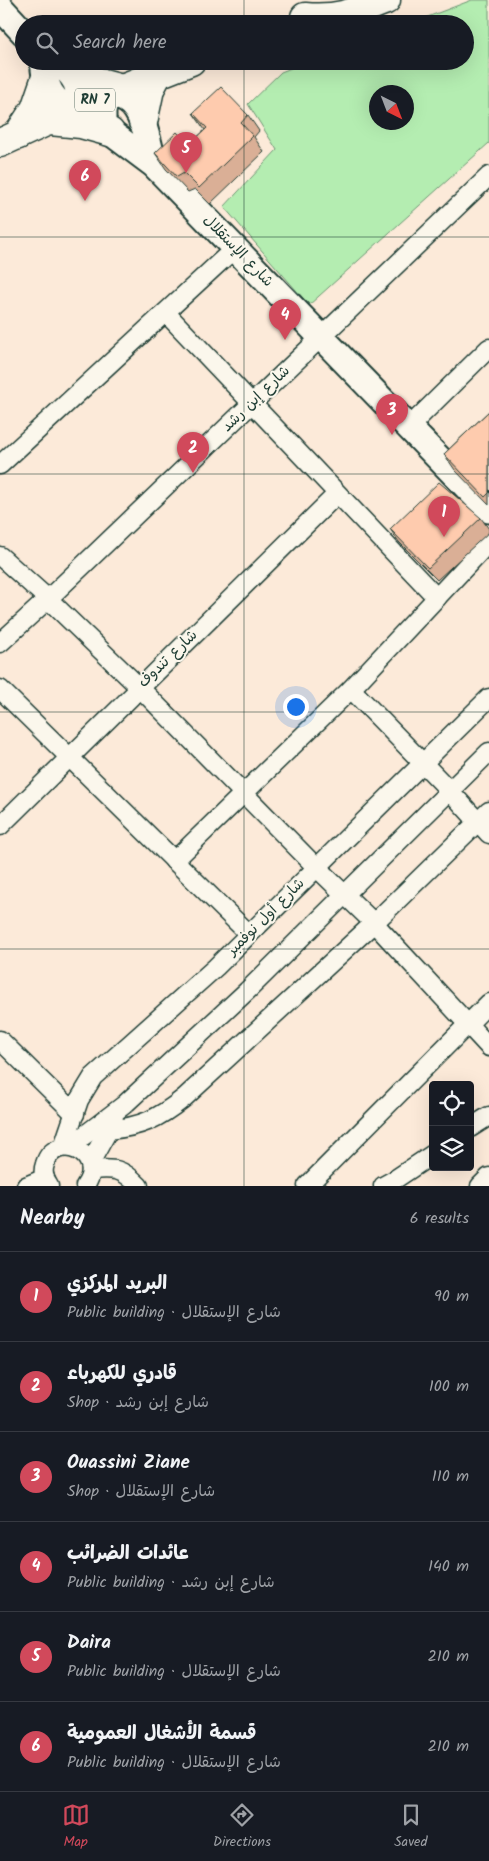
<!DOCTYPE html>
<html lang="en">
<head>
<meta charset="utf-8">
<style>
  body { margin:0; font-family:Kalam,"Playpen Sans Arabic",sans-serif; background:#242831; color:#f1f3f6 }
  .controls { position:absolute; right:15px; bottom:15px; display:grid; overflow:hidden; border-radius:5px; box-shadow:0 5px 20px #0002 }
  .controls button { width:45px; height:45px; display:grid; place-items:center; padding:0; border:0; border-bottom:1px solid #363941; background:#171b24; color:#f1f3f6; font:25px sans-serif }
  .compass { position:absolute; left:369px; top:85px; width:45px; height:45px; border-radius:50%; background:#171b24; box-shadow:0 5px 20px #0002; rotate:138deg }
  .you { position:absolute; left:295px; top:706px; width:18px; height:18px; margin:-12px; border:4px solid #fff; border-radius:50%; background:#1a73e8; box-shadow:0 0 0 8px #1a73e833 }
  .badge { display:grid; place-items:center; width:32px; height:32px; border-radius:50%; background:#d1495b; color:#fff; font-size:16px; font-weight:700 }
  .pin { position:absolute; translate:-50% -41px; filter:drop-shadow(0 1px 2px #0008) }
  .pin::after { content:''; position:absolute; top:26px; width:18px; height:15px; background:inherit; clip-path:polygon(0 0,100% 0,50% 100%) }
  .list { margin:0; padding:0; list-style:none }
  h2 { display:flex; justify-content:space-between; align-items:center; height:65px; margin:0; padding:0 20px; font-size:21px }
  h2 small { font-size:16px; font-weight:400; color:#9ea1a6 }
  .list li { display:grid; grid-template-columns:32px 1fr auto; gap:15px; align-items:center; box-sizing:border-box; height:90px; padding:0 20px; border-top:1px solid #363941 }
  .list b { display:block; font-size:19px; white-space:nowrap }
  .list p { margin:0; font-size:16px; white-space:nowrap; color:#9ea1a6 }
  .list em { font-size:16px; font-style:normal; color:#9ea1a6 }
  .icon { flex:none; width:28px; height:28px; fill:none; stroke:currentColor; stroke-width:2; stroke-linecap:round; stroke-linejoin:round }
  .map { position:relative; flex:none; width:489px; height:1186px; overflow:hidden }
  .search { position:absolute; background:#171b24; box-shadow:0 5px 20px #0002; left:15px; right:15px; top:15px; height:55px; display:flex; align-items:center; gap:12px; box-sizing:border-box; padding:0 18px; border-radius:28px; color:#9ea1a6; font-size:19px }
  .sheet { height:605px; background:#171b24 }
  nav { display:flex; justify-content:space-around; align-items:center; box-sizing:border-box; height:70px; border-top:1px solid #363941; background:#171b24; font-size:14px; color:#9ea1a6 }
  nav a { display:grid; justify-items:center; gap:2px }
  nav .on { color:#d1495b }
  .map>svg:first-child { display:block }
  .green { fill:#b4edb1; stroke:#6a9572; fill-rule:evenodd }
  .lines { fill:none; stroke-linecap:round; stroke-linejoin:round }
  .street-casing { stroke:#1f3d34; stroke-width:21 }
  .secondary-casing { stroke:#1f3d34; stroke-width:29 }
  .primary-casing { stroke:#1f3d34; stroke-width:31 }
  .street { stroke:#fbf7ec; stroke-width:18 }
  .secondary { stroke:#fbf7ec; stroke-width:25 }
  .primary { stroke:#fbf7ec; stroke-width:28 }
  .wall { fill:#daaf96; stroke:#1f3d34 }
  .building { fill:#fecbae; stroke:#1f3d34 }
  .grid { fill:none; stroke:#1f3d34; stroke-width:1; stroke-opacity:0.55 }
  .labels { text-anchor:middle; dominant-baseline:central; stroke-width:4; stroke-linejoin:round; paint-order:stroke }
  .shield { fill:#fbf7ec; stroke:#61756b; stroke-width:1 }
  .shield-label { font-size:14px; font-weight:bold; fill:#1f3d34 }
  .street-label { font-size:15px; fill:#1f3d34; stroke:#fbf7ec }
</style>
</head>
<body>
<div class="map">
<svg width="489" height="1186" viewBox="0 0 489 1186">
  <rect width="100%" height="100%" fill="#fcead9"/>
  <filter id="ink" filterUnits="userSpaceOnUse"><feTurbulence type="fractalNoise" baseFrequency=".02" numOctaves="2"/><feDisplacementMap in="SourceGraphic" scale="10" xChannelSelector="R" yChannelSelector="G"/><feConvolveMatrix kernelMatrix="1 2 1 2 8 2 1 2 1" color-interpolation-filters="sRGB"/></filter>
  <g filter="url(#ink)">
    <path class="green" d="M472 0H489V143L309 305 224 207 277 150 248 104 281 72 309 61H465V24H409ZM376 92H406V122H376Z"/>
    <g class="lines">
      <defs>
        <g id="street">
          <polyline points="166,313 437,598"/>
          <polyline points="409,427 489,348"/>
          <polyline points="0,465 234,249"/>
          <polyline points="0,556 48,599 139,687 316,867 374,923 489,1047"/>
          <polyline points="0,643 48,599 489,176"/>
          <polyline points="0,689 249,934"/>
          <polyline points="351,689 450,791 489,834"/>
          <polyline points="0,826 337,494"/>
          <polyline points="174,861 351,689 489,542"/>
          <polyline points="0,1040 75,1114"/>
          <polyline points="470,1128 489,1116"/>
          <path d="M108 1130C141 1127 158 1119 184 1098L374 923 489 811"/>
          <polyline points="63,1147 79,1100 93,1077 216,967 489,698"/>
          <polyline points="69,1147 124,1105 247,991 489,752"/>
          <polyline points="90,1163 114,1120"/>
          <path d="M91 1170C115 1168 122 1168 139 1186"/>
          <polyline points="26,1186 45,1178"/>
          <path d="M49 1186C44 1179 42 1172 45 1164 55 1130 108 1154 85 1186"/>
          <polyline points="307,1186 489,1003"/>
          <polyline points="383,1186 394,1180 433,1154"/>
          <polyline points="480,1186 489,1177"/>
        </g>
        <g id="secondary">
          <polyline points="0,7 24,33"/>
          <path d="M43 61C45 84 50 105 76 109 83 88 74 75 58 63"/>
          <path d="M154 165C149 146 144 110 126 100 121 97 113 96 107 94L103 111V122L105 127 110 132 154 165 489 510"/>
        </g>
        <g id="primary">
          <path d="M305 17C338 20 356 12 386 0"/>
          <polyline points="63,66 92,80 122,88"/>
          <polyline points="50,121 81,124 110,132"/>
          <polyline points="143,122 150,89 158,74"/>
          <polyline points="18,135 35,109 45,80"/>
          <polyline points="0,143 107,94 191,61"/>
        </g>
      </defs>
      <use href="#street" class="street-casing"/>
      <use href="#secondary" class="secondary-casing"/>
      <use href="#primary" class="primary-casing"/>
      <use href="#street" class="street"/>
      <use href="#secondary" class="secondary"/>
      <use href="#primary" class="primary"/>
    </g>
    <g class="wall">
      <polygon points="193,113 248,115 259,131 254,137 264,152 210,204 195,189 188,192 166,169 155,153 189,145 205,130"/>
      <polygon points="489,411 489,505 455,470 444,454"/>
      <polygon points="481,518 489,529 489,532 437,580 399,542 390,529"/>
    </g>
    <g class="building">
      <polygon points="221,87 248,115 241,123 253,136 199,188 184,173 177,177 155,153 177,132 189,145 207,128 193,113"/>
      <polygon points="489,411 489,493 485,497 444,454"/>
      <polygon points="439,482 481,518 428,568 390,529"/>
    </g>
  </g>
  <path class="grid" d="M244 0V24M244 61V1186M0 237H489M0 474H489M0 712H489M0 949H489"/>
  <g class="labels">
    <rect class="shield" x="75" y="88.5" width="40" height="23" rx="4"/>
    <g class="shield-label">
      <text x="95" y="100">RN 7</text>
    </g>
    <g class="street-label">
      <text transform="translate(238 251) rotate(46)">شارع الإستقلال</text>
      <text transform="translate(256 399) rotate(-44)">شارع إبن رشد</text>
      <text transform="translate(168 659) rotate(-44)">شارع تندوف</text>
      <text transform="translate(266 917) rotate(-45)">شارع أول نوفمبر</text>
    </g>
  </g>
</svg>
<div class="controls">
<button><svg class="icon" aria-label="locate" viewBox="0 0 24 24"><circle cx="12" cy="12" r="6"/><path d="M12 2v4M12 18v4M2 12h4M18 12h4"/></svg></button>
<button><svg class="icon" aria-label="layers" viewBox="0 0 24 24"><path d="M12 4l9 5-9 5-9-5zM3 14l9 5 9-5"/></svg></button>
</div>
<svg class="compass" viewBox="-18 -18 36 36"><path d="M0-13l5 13h-10z" fill="#e53935"/><path d="M0 13l5-13h-10z" fill="#9ea1a6"/></svg>
<div class="you"></div>
<div class="pin badge" style="left:444px;top:537px">1</div>
<div class="pin badge" style="left:193px;top:473px">2</div>
<div class="pin badge" style="left:392px;top:435px">3</div>
<div class="pin badge" style="left:285px;top:340px">4</div>
<div class="pin badge" style="left:186px;top:173px">5</div>
<div class="pin badge" style="left:85px;top:201px">6</div>
<div class="search"><svg class="icon" aria-label="search" viewBox="0 0 24 24"><circle cx="10" cy="10" r="6"/><path d="M15 15l6 6"/></svg>Search here</div>
</div>
<section class="sheet">
<h2>Nearby<small>6 results</small></h2>
<ul class="list">
<li><span class="badge">1</span><div><b>البريد المركزي</b><p>Public building · شارع الإستقلال</p></div><em>90 m</em></li>
<li><span class="badge">2</span><div><b>قادري للكهرباء</b><p>Shop · شارع إبن رشد</p></div><em>100 m</em></li>
<li><span class="badge">3</span><div><b>Ouassini Ziane</b><p>Shop · شارع الإستقلال</p></div><em>110 m</em></li>
<li><span class="badge">4</span><div><b>عائدات الضرائب</b><p>Public building · شارع إبن رشد</p></div><em>140 m</em></li>
<li><span class="badge">5</span><div><b>Daira</b><p>Public building · شارع الإستقلال</p></div><em>210 m</em></li>
<li><span class="badge">6</span><div><b>قسمة الأشغال العمومية</b><p>Public building · شارع الإستقلال</p></div><em>210 m</em></li>
</ul>
</section>
<nav>
<a class="on"><svg class="icon" aria-label="map" viewBox="0 0 24 24"><path d="M3 6l6-2 6 2 6-2v14l-6 2-6-2-6 2zM9 4v14M15 6v14"/></svg>Map</a>
<a><svg class="icon" aria-label="directions" viewBox="0 0 24 24"><path d="M12 3l9 9-9 9-9-9zM9 14v-3h6M13 9l2 2-2 2"/></svg>Directions</a>
<a><svg class="icon" aria-label="saved" viewBox="0 0 24 24"><path d="M7 4h10v16l-5-4-5 4z"/></svg>Saved</a>
</nav>
</body>
</html>
